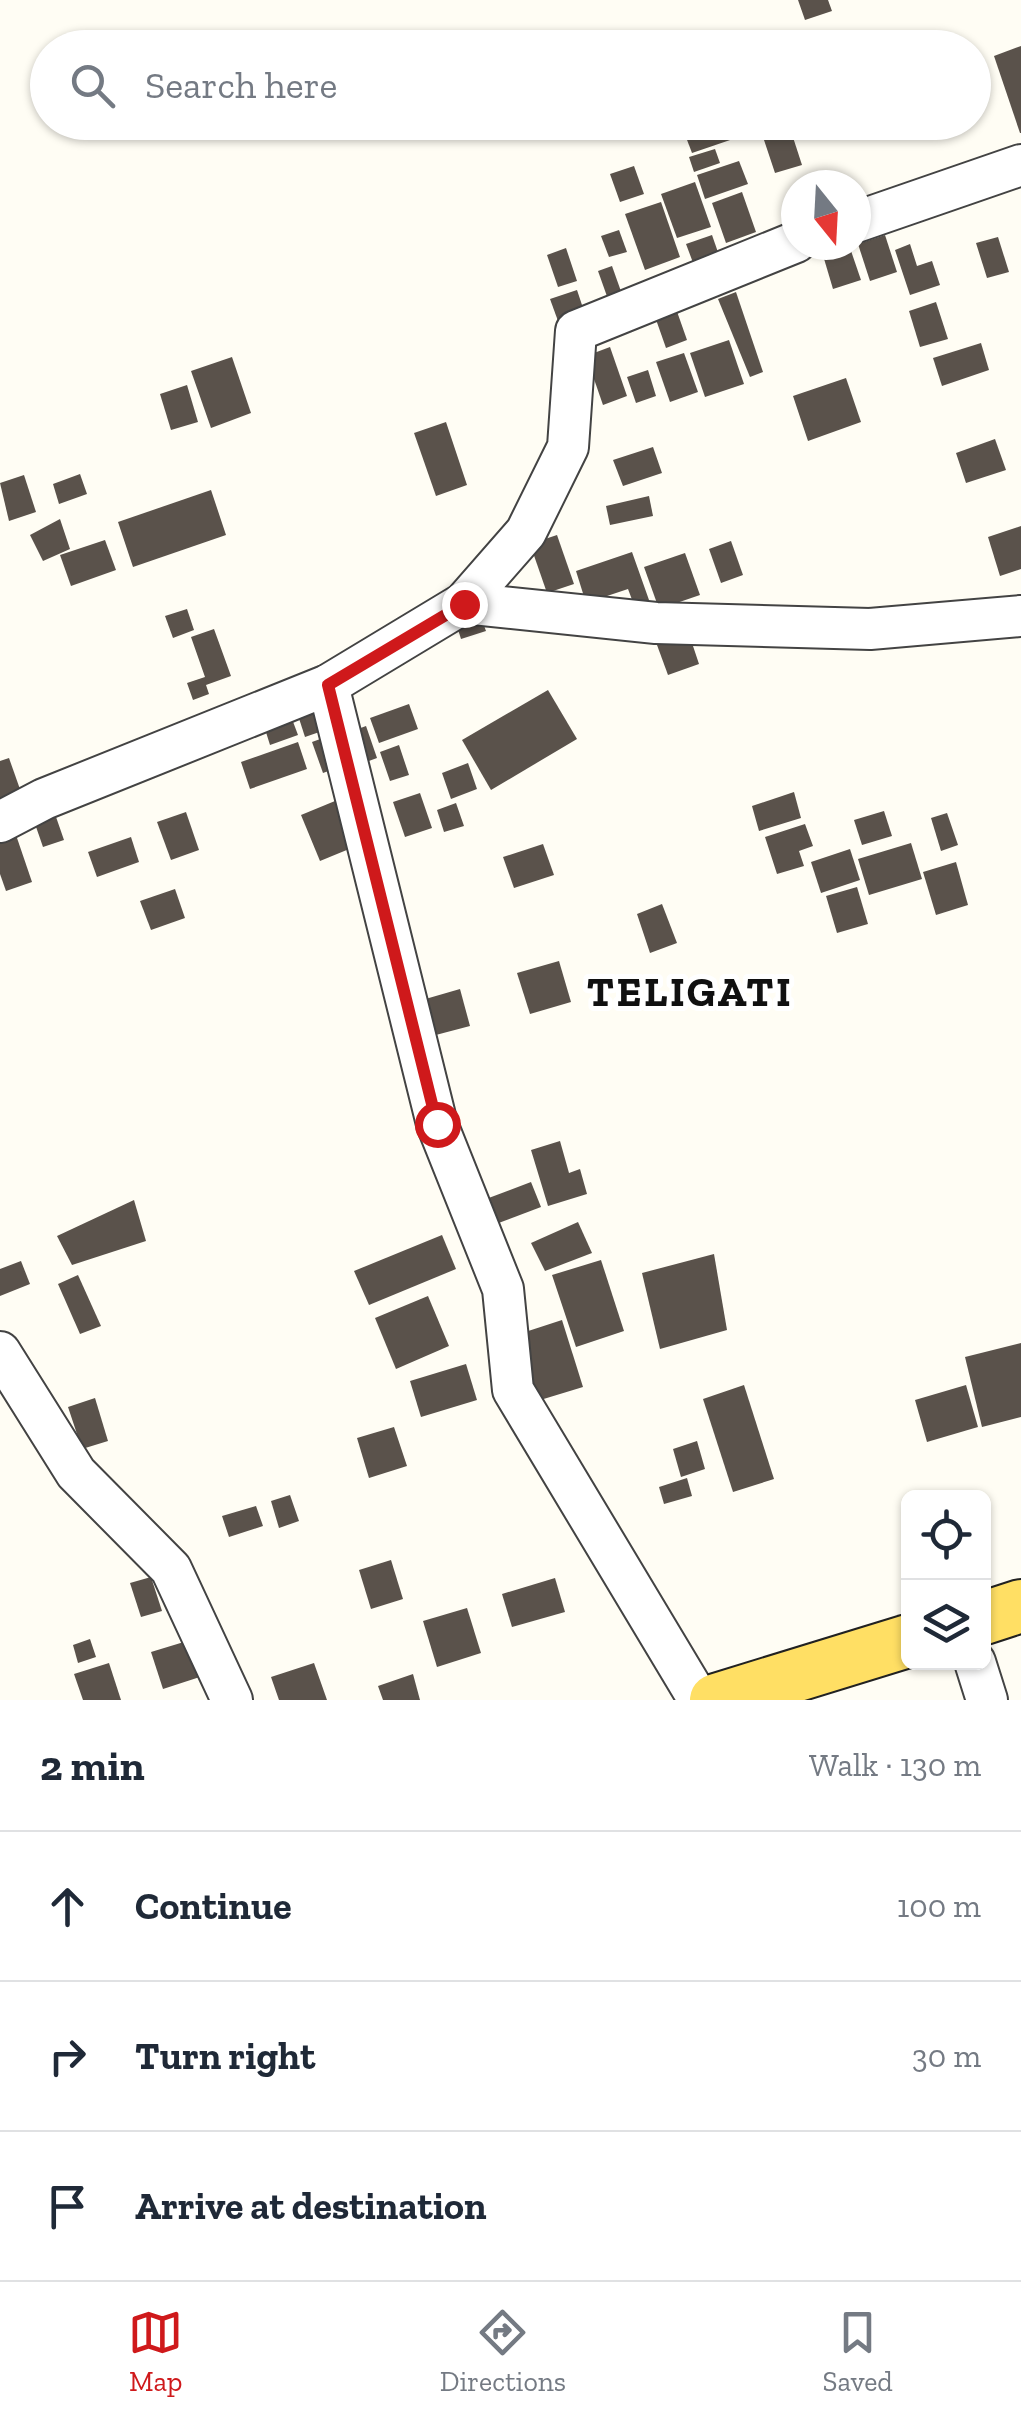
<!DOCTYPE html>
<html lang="en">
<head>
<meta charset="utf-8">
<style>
  body { margin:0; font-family:"Zilla Slab",serif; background:#f2f2f3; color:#1f2937 }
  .controls { position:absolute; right:30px; bottom:30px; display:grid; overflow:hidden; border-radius:15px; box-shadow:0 2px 8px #0004 }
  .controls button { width:90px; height:90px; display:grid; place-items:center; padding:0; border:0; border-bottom:2px solid #e0e1e3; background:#fff; color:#1f2937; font:50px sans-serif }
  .compass { position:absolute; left:781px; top:170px; width:90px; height:90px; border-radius:50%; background:#fff; box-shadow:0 2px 8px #0004; rotate:162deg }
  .stop { position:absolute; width:30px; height:30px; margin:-22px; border:8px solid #cf191b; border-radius:50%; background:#fff }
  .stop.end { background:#cf191b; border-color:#fff; box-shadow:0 2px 10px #0008 }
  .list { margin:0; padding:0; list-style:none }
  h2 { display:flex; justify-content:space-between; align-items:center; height:130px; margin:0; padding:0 40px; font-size:42px }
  h2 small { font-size:32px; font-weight:400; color:#747a83 }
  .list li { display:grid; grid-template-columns:65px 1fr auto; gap:30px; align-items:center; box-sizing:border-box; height:150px; padding:0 40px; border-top:2px solid #e0e1e3 }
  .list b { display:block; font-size:38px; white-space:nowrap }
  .list em { font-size:32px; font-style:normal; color:#747a83 }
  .icon { flex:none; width:55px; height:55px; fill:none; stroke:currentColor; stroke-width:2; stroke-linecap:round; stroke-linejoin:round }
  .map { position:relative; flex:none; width:1021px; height:1700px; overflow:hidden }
  .search { position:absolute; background:#fff; box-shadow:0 2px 8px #0004; left:30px; right:30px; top:30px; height:110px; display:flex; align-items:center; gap:25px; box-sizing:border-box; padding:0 35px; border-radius:55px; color:#747a83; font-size:38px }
  .sheet { height:580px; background:#fff }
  nav { display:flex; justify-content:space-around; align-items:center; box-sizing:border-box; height:140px; border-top:2px solid #e0e1e3; background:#fff; font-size:28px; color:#747a83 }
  nav a { display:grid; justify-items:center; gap:5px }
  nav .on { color:#cf191b }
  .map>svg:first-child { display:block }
  .building { fill:#5a524b }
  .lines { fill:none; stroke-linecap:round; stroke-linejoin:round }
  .minor-casing { stroke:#434343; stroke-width:44 }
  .major-casing { stroke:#212121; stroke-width:56 }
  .minor { stroke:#fff; stroke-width:40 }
  .major { stroke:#ffdf64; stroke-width:52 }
  .route { stroke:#cf191b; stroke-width:12 }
  .labels { text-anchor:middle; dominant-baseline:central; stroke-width:10; stroke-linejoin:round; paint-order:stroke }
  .district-label { font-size:42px; font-weight:bold; letter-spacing:2.5px; fill:#101010; stroke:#fff }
</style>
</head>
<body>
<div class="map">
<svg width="1021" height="1700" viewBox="0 0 1021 1700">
  <rect width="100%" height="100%" fill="#fffdf4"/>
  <g class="building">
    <polygon points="798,0 828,0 832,11 805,20"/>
    <polygon points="1021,46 1021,133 1020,133 994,56"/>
    <polygon points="731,122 736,138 692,153 681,124"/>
    <polygon points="790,128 802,165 775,173 763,137"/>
    <polygon points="715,149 720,163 694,172 689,157"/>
    <polygon points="739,161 748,184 705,199 697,175"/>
    <polygon points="634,166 644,194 620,202 610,174"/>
    <polygon points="695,182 711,227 677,238 661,194"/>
    <polygon points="742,192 756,232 726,243 712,203"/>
    <polygon points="661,202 680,257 645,270 625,214"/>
    <polygon points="619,230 627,252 609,257 601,236"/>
    <polygon points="712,235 720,258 695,268 686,244"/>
    <polygon points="885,235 897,272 870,281 858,244"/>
    <polygon points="998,237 1009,272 987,278 976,243"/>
    <polygon points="910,244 917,266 932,261 940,285 910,295 895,250"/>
    <polygon points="849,245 861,280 833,289 822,252"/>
    <polygon points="566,248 577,281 558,287 547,255"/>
    <polygon points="612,266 623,297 609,302 598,271"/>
    <polygon points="577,290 584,311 558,321 550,299"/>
    <polygon points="736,292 763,372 750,377 718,299"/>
    <polygon points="936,302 948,339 920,347 909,311"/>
    <polygon points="674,303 687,340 666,348 653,311"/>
    <polygon points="729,340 744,384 705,397 690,353"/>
    <polygon points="981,343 989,370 942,386 933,358"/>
    <polygon points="610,347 627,396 603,405 586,356"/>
    <polygon points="684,353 698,392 670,402 656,362"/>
    <polygon points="232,357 251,413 211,428 191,371"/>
    <polygon points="648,370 656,396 636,403 627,377"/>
    <polygon points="846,378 861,422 808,441 793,396"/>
    <polygon points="187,385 198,422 171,430 160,394"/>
    <polygon points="446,422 467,485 436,496 414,433"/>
    <polygon points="995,439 1006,470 966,483 956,453"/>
    <polygon points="653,447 662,473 623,486 613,460"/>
    <polygon points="80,474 87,494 59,504 53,484"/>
    <polygon points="24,475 36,512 9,521 0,483"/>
    <polygon points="211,490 226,535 133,567 118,522"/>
    <polygon points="649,496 653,516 610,525 606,506"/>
    <polygon points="60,519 70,549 43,561 30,535"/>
    <polygon points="1021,526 1021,569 1000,576 988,537"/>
    <polygon points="557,535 574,584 547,593 530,544"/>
    <polygon points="105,540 116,570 71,586 60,555"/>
    <polygon points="731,541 743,575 721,583 709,549"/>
    <polygon points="632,552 649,600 634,605 628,589 586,603 576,571"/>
    <polygon points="685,553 700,595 659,609 644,567"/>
    <polygon points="187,609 194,630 173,638 165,616"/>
    <polygon points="478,609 486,631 461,639 454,617"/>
    <polygon points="214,629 231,676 206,685 209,694 193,700 187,683 205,677 191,637"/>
    <polygon points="689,634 699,664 668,675 657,645"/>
    <polygon points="548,690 577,739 491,790 462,740"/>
    <polygon points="319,694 331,728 305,737 294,703"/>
    <polygon points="409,704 418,729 379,743 370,718"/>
    <polygon points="292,719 298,735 270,745 265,729"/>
    <polygon points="366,726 377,758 358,765 347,733"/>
    <polygon points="334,734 345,765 323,773 312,742"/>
    <polygon points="298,742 307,769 250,789 241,762"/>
    <polygon points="399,745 409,775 390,781 380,752"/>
    <polygon points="9,758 21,792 0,799 0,761"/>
    <polygon points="468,763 477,789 451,799 442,773"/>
    <polygon points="794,792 801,818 759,831 752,806"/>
    <polygon points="420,793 432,828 405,837 393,802"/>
    <polygon points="335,801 354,847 320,861 301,815"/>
    <polygon points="456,803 464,826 444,832 437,810"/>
    <polygon points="884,811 892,836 862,845 854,820"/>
    <polygon points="186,812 199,850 171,860 157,822"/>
    <polygon points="947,813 958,845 941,851 931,818"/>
    <polygon points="55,814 64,840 43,847 34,821"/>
    <polygon points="805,824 813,846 799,851 804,866 777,874 765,837"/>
    <polygon points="16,835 32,882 6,891 0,874 0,840"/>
    <polygon points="131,837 139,862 97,877 88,852"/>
    <polygon points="911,843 922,879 869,895 858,859"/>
    <polygon points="543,844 554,875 514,888 503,857"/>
    <polygon points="850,849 860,880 821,893 811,862"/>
    <polygon points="956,862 968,905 936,915 923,872"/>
    <polygon points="857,887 868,924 837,933 826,896"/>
    <polygon points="175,889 185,918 151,930 140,901"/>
    <polygon points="662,904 677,943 650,953 637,914"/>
    <polygon points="559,961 571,1002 530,1014 517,973"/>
    <polygon points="460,989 470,1026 432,1036 422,1000"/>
    <polygon points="560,1141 569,1173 580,1169 587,1194 548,1206 531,1150"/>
    <polygon points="531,1182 541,1207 496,1224 486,1199"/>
    <polygon points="134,1200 146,1241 72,1265 57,1236"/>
    <polygon points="578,1222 592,1253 545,1271 531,1243"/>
    <polygon points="442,1235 456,1269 369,1305 354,1271"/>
    <polygon points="714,1254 727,1330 660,1349 642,1273"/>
    <polygon points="601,1260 624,1331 576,1347 552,1275"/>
    <polygon points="21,1261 30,1284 0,1296 0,1269"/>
    <polygon points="78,1275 101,1326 80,1334 58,1284"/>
    <polygon points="428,1296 449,1346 396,1369 375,1318"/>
    <polygon points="562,1320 583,1387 537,1401 516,1335"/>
    <polygon points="1021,1343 1021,1417 982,1427 965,1357"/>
    <polygon points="466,1364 477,1400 421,1417 410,1381"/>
    <polygon points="744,1385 774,1479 733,1492 703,1399"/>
    <polygon points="966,1385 978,1427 927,1442 915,1400"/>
    <polygon points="95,1398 108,1441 82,1449 68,1407"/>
    <polygon points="394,1427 407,1466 369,1478 357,1438"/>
    <polygon points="697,1441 705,1469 681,1477 673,1449"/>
    <polygon points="687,1478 692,1496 664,1504 659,1487"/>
    <polygon points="290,1495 299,1521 279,1528 271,1501"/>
    <polygon points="256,1506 263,1526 229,1537 222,1516"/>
    <polygon points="391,1560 403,1599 371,1609 359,1570"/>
    <polygon points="151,1577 162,1611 141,1617 130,1583"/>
    <polygon points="555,1578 565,1612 512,1627 502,1594"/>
    <polygon points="467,1608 481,1653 437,1667 423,1621"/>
    <polygon points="197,1638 209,1674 163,1689 151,1652"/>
    <polygon points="90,1639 96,1657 78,1663 73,1645"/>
    <polygon points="109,1663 121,1700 83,1700 74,1674"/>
    <polygon points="314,1663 327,1700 279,1700 271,1677"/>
    <polygon points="413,1674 420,1700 383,1700 378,1686"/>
  </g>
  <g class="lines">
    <defs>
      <g id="minor">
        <polyline points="856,222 1021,165"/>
        <polyline points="464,603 656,623 870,629 1021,616"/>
        <polyline points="328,685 437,1124 503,1289 513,1390 699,1700"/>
        <polyline points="0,822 44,799 328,685 464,603 526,532 568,447 576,331 796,242"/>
        <polyline points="0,1352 76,1473 171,1569 232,1700"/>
        <polyline points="975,1662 987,1700"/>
      </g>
      <g id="major">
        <polyline points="984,1618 1021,1606"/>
        <polyline points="716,1700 908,1641"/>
      </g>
    </defs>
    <use href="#minor" class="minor-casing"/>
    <use href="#major" class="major-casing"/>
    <use href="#minor" class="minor"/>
    <use href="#major" class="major"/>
  </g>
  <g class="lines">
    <polyline class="route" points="437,1124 328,685 464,604"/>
  </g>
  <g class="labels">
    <g class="district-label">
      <text x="690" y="991">TELIGATI</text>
    </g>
  </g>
</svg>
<div class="controls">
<button><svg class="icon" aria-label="locate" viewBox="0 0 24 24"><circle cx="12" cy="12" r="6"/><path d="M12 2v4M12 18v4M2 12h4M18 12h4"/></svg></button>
<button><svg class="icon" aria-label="layers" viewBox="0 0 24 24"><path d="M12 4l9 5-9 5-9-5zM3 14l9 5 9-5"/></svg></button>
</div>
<svg class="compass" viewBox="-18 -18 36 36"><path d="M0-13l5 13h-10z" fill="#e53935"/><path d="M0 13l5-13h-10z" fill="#747a83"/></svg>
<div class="stop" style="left:437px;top:1124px"></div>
<div class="stop end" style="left:464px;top:604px"></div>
<div class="search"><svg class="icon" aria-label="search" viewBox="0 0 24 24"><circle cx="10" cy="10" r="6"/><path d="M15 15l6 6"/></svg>Search here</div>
</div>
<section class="sheet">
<h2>2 min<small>Walk · 130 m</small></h2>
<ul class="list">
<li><svg class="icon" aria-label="ahead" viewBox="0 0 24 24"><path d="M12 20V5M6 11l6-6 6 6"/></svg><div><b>Continue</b></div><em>100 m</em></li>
<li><svg class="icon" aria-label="right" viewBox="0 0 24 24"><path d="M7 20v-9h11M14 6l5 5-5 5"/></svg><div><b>Turn right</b></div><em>30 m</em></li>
<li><svg class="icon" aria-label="arrive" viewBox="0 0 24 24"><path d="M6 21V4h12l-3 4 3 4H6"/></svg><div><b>Arrive at destination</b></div></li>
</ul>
</section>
<nav>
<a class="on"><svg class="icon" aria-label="map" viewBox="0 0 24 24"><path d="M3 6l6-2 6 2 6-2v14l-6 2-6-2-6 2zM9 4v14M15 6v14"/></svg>Map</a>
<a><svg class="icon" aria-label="directions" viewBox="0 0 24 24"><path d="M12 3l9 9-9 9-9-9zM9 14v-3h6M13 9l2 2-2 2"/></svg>Directions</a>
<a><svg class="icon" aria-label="saved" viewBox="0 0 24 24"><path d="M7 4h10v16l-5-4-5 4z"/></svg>Saved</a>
</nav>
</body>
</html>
